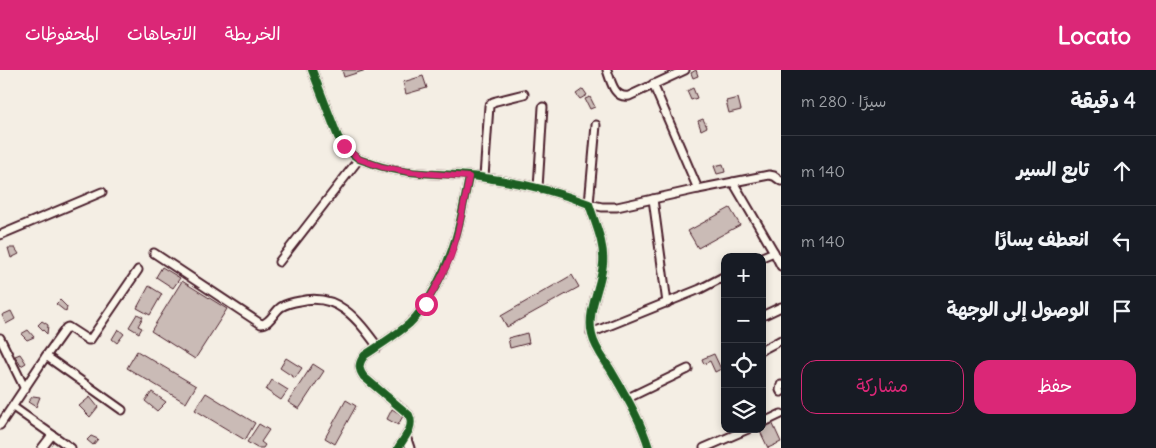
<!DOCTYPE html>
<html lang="ar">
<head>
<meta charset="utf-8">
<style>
  body { margin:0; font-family:Delius,"Playpen Sans Arabic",sans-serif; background:#242831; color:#f1f3f6; direction:rtl }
  .controls { position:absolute; right:15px; bottom:15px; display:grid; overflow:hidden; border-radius:10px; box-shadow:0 2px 8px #0003 }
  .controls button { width:45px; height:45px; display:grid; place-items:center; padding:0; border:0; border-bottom:1px solid #363941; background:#171b24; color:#f1f3f6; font:25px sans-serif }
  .stop { position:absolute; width:15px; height:15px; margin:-11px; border:4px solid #db2777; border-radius:50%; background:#fff }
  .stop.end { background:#db2777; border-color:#fff; box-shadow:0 1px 5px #0008 }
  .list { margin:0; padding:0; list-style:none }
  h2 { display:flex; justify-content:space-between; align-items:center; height:65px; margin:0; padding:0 20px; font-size:21px }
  h2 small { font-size:16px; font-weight:400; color:#9ea1a6 }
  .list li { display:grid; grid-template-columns:32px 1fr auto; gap:15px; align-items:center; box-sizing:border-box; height:70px; padding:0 20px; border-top:1px solid #363941 }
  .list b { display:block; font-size:19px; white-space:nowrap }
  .list em { font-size:16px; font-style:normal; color:#9ea1a6 }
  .actions { display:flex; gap:10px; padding:15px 20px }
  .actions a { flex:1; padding:11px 0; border:1px solid #db2777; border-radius:15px; text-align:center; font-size:18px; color:#db2777 }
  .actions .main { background:#db2777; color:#fff }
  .icon { flex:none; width:28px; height:28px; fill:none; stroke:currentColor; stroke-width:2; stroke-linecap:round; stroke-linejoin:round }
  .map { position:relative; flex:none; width:781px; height:378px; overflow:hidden; direction:ltr }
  header { display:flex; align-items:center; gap:30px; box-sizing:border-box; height:70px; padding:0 25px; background:#db2777; color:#fff }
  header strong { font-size:24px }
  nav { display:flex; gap:28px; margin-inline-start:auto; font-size:18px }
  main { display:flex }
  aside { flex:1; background:#171b24 }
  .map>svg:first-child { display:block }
  .building { fill:#cabbb6; stroke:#4a1f2b }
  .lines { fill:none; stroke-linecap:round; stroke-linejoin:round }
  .street-casing { stroke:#4a1f2b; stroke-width:11 }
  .street { stroke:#fbf7ec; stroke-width:7 }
  .cycleway-casing { stroke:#fbf7ec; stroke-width:11 }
  .cycleway { stroke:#1b5e20; stroke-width:8 }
  .route { stroke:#db2777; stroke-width:6 }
</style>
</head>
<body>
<header>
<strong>Locato</strong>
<nav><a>الخريطة</a><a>الاتجاهات</a><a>المحفوظات</a></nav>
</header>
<main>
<aside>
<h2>4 دقيقة<small>سيرًا · 280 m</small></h2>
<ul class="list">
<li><svg class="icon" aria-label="ahead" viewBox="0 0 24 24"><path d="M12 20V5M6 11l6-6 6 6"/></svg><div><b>تابع السير</b></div><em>140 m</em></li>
<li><svg class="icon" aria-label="left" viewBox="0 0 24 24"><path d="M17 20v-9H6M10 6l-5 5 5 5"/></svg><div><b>انعطف يسارًا</b></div><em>140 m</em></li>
<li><svg class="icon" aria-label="arrive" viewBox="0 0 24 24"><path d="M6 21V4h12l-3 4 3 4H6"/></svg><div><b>الوصول إلى الوجهة</b></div></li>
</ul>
<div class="actions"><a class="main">حفظ</a><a>مشاركة</a></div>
</aside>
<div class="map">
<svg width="781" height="378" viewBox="0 0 781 378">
  <rect width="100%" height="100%" fill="#f4eee4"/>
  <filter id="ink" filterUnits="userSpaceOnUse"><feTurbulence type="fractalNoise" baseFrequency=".02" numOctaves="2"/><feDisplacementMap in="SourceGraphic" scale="10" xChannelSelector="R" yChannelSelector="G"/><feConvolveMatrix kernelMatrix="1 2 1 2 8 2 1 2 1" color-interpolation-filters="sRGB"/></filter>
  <g filter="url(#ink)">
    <g class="building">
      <polygon points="342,0 366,0 344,7"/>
      <polygon points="696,0 698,6 693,8 691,3"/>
      <polygon points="423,6 427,18 406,24 403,12"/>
      <polygon points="693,18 697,28 691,30 687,21"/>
      <polygon points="583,19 587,25 580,29 576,24"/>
      <polygon points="590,27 595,37 590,39 585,29"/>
      <polygon points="738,28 741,40 729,43 726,31"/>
      <polygon points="703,49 707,57 701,60 698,51"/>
      <polygon points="723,94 725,102 717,104 714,96"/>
      <polygon points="730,138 740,155 698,178 688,161"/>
      <polygon points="8,178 15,178 19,184 11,188"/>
      <polygon points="162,197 180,208 173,218 156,207"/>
      <polygon points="572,205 579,217 507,257 501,246"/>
      <polygon points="182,211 227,239 195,289 151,261"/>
      <polygon points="149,216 162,224 150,245 137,238"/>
      <polygon points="60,230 67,237 66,242 56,234"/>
      <polygon points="11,241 15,249 6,254 2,245"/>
      <polygon points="137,244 143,247 138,256 142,258 139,263 129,257"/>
      <polygon points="42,251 48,255 47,264 38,255"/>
      <polygon points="118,259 124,264 117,273 112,269"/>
      <polygon points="28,260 34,267 27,270 21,264"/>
      <polygon points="527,263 529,273 510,278 508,268"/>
      <polygon points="137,281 196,316 186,333 127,298"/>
      <polygon points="20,284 26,293 21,296 15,286"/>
      <polygon points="714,284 721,299 715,302 710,291 704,294 702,289"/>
      <polygon points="286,288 302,298 295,308 280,298"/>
      <polygon points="313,294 324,301 299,339 288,332"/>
      <polygon points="272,310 288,320 281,330 266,320"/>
      <polygon points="152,322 166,332 157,341 145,331"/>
      <polygon points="206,323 255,353 245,370 195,340"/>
      <polygon points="33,326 40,327 36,337 28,332"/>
      <polygon points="90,327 98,337 90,347 79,336"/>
      <polygon points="346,330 356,336 335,374 325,368"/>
      <polygon points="392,339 403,346 398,355 387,349"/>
      <polygon points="771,350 781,372 768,378 759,359 762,359 762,355"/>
      <polygon points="259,354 269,360 261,372 265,375 263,378 257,378 247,372"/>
      <polygon points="91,366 98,369 93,375 87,370"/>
    </g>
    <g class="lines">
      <defs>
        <g id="street">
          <path d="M312 0 338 67C343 75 350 84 359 89 363 91 369 92 373 94 410 107 449 102 486 108 522 113 556 121 589 134 595 153 605 174 603 194 601 217 586 242 592 265 595 279 605 290 612 302 626 326 641 351 649 378"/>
          <path d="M607 0C611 11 614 29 629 26L685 0"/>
          <polyline points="653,14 698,119 769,105 774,106 781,111"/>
          <polyline points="596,55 589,134 602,137 617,137 698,119"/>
          <polyline points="484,107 489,36 493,32 496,31 524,24"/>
          <polyline points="733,112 774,182 762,187"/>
          <polyline points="538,118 543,37"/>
          <polyline points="653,129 667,233"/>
          <polyline points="0,165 102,122"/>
          <polyline points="774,182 781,196"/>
          <path d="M154 183 261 254C270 254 274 242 281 237 286 234 294 232 300 231 338 222 358 250 378 277"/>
          <polyline points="279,192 359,89"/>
          <polyline points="762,246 781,237"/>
          <polyline points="591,263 700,219 725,206"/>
          <polyline points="0,268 25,319"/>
          <polyline points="762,280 781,270"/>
          <polyline points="46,286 122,340"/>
          <polyline points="781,315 780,320 781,322"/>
          <polyline points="628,328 688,299"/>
          <polyline points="13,337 71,378"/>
          <polyline points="762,353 781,344"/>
          <polyline points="0,355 46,286 66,258 68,257 88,270 90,270 138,200"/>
          <polyline points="406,366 410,378"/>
          <polyline points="42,378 52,365"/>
          <path d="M398 378C404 368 415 357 409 345L364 307C358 299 358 293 365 285 380 275 396 265 409 254 421 243 428 230 436 216 456 179 461 148 469 107"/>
          <polyline points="704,378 748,359"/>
        </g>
      </defs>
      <use href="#street" class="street-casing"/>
      <use href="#street" class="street"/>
      <defs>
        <g id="cycleway">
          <path d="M312 0 338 67C343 75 350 84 359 89 363 91 369 92 373 94 410 107 449 102 486 108 522 113 556 121 589 134 595 153 605 174 603 194 601 217 586 242 592 265 595 279 605 290 612 302 626 326 641 351 649 378"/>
          <path d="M398 378C404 368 415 357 409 345L364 307C358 299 358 293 365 285 380 275 396 265 409 254 421 243 428 230 436 216 456 179 461 148 469 107"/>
        </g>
      </defs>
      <use href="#cycleway" class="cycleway-casing"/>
      <use href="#cycleway" class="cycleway"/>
    </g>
  </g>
  <g class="lines" filter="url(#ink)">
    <path class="route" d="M344 76 359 89 382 97 410 102 469 107C464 133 460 160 451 186 444 203 435 219 426 234"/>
  </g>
</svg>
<div class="controls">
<button>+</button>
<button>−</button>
<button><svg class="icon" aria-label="locate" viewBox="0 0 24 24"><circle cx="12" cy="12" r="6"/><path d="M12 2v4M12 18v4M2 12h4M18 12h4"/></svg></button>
<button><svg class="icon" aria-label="layers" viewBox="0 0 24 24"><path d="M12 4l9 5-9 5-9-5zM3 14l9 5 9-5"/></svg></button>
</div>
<div class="stop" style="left:426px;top:234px"></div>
<div class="stop end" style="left:344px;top:76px"></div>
</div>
</main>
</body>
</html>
